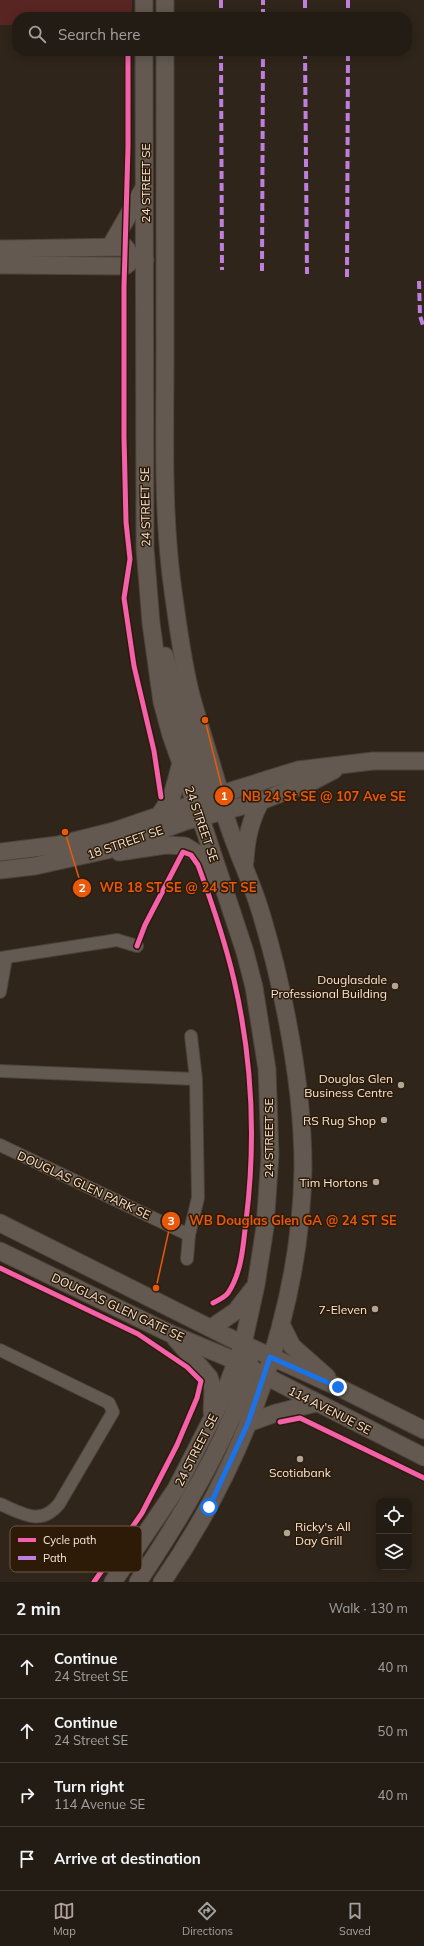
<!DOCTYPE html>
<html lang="en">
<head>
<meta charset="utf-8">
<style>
  body { margin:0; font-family:Mulish,sans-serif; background:#2f2922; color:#f1f3f6 }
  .controls { position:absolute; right:12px; bottom:12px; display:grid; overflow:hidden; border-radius:8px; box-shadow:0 2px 10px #0003 }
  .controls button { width:36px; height:36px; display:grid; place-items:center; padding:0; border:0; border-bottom:1px solid #403a34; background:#231c14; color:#f1f3f6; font:20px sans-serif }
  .stop { position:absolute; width:12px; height:12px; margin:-9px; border:3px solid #1a73e8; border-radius:50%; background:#fff }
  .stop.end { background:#1a73e8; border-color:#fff; box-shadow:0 1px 4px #0008 }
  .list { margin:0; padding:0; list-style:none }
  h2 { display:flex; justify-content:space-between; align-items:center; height:52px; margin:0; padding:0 16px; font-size:17px }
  h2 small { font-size:13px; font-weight:400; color:#a3a1a0 }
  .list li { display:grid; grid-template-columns:26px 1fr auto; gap:12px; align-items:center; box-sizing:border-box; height:64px; padding:0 16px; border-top:1px solid #403a34 }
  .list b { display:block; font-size:15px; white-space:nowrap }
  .list p { margin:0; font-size:13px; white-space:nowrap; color:#a3a1a0 }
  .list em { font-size:13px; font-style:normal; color:#a3a1a0 }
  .icon { flex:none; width:22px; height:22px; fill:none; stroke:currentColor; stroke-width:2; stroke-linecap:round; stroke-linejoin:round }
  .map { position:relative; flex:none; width:424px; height:1582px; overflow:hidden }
  .search { position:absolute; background:#231c14; box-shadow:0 2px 10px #0003; left:12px; right:12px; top:12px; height:44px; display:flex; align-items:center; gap:10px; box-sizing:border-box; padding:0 14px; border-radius:16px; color:#a3a1a0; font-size:15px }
  .sheet { height:308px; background:#231c14 }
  nav { display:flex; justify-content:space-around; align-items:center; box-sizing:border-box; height:56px; border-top:1px solid #403a34; background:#231c14; font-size:11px; color:#a3a1a0 }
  nav a { display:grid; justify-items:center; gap:2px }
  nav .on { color:#b0a498 }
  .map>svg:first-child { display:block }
  .green { fill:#592522 }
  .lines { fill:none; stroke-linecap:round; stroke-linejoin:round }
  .street-casing { stroke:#4c423a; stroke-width:14 }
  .secondary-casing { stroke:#4c423a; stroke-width:19 }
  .street { stroke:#635a52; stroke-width:12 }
  .secondary { stroke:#635950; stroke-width:17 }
  .quiet { stroke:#c07fdc; stroke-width:4; stroke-dasharray:8 4; stroke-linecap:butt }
  .cycleway-casing { stroke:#2e1b07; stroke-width:8 }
  .cycleway { stroke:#f560ab; stroke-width:5 }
  .route { stroke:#1a73e8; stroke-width:5 }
  .poi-dot { fill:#b0a498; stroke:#2e1b07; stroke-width:1.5 }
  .labels { text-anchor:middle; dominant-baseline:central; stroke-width:3; stroke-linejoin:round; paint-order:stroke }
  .street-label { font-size:12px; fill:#f6e8dc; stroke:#2e1b07 }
  .poi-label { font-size:12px; fill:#f6e8dc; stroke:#2e1b07; text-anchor:end }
  .key { fill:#2e1b07; stroke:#6a5847; stroke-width:1 }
  .key-label { font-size:11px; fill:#f6e8dc }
  .leader { fill:none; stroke:#e8590c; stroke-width:1.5 }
  .callout-dot { fill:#e8590c; stroke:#2e1b07; stroke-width:1.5 }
  .mark-label { font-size:12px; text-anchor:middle; font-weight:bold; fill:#fff }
  .callout-label { font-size:13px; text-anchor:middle; font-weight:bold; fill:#e8590c; stroke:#2e1b07; stroke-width:3; stroke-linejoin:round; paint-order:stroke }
</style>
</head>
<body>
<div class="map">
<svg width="424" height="1582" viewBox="0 0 424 1582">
  <rect width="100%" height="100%" fill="#2f251a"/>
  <polygon class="green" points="0,0 132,0 132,17 17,17 17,25 0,25"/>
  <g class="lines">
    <defs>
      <g id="street">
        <polyline points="0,958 117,940 137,946"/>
        <polyline points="0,992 6,958"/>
        <polyline points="191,1036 196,1079"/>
        <polyline points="0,1071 196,1079 198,1198 189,1235 0,1145"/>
        <polyline points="187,1259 189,1235"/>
        <path d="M0 1350 109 1403 113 1412 59 1504C40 1527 22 1513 0 1504"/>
      </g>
      <g id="secondary">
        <polyline points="144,0 144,17"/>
        <polyline points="165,0 165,17"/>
        <polyline points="110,247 144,188"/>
        <polyline points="0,249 125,247 134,259"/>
        <polyline points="0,265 125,266 134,259 145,260"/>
        <polyline points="165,656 181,718 208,799 210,806 213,807"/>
        <polyline points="159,816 172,796 181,763"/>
        <polyline points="0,852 58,845 114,831 237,789 298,770 373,761 424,761"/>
        <polyline points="119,852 166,845 185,846 201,856 213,876"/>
        <path d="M245 861C246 839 250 820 261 801"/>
        <polyline points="0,870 35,866 107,850 186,821 261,801 313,781 334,770"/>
        <polyline points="0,1223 228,1337 338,1387 424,1430"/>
        <polyline points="0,1251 169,1333 236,1361 424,1457"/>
        <polyline points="281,1324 292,1346 327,1377"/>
        <polyline points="211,1328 236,1311 253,1289"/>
        <polyline points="175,1338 209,1377 213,1389 212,1412"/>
        <polyline points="248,1423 276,1413 316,1403"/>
        <polyline points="113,1582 176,1489 223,1397 243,1344 256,1285 265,1227 270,1155 267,1069 254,987 245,952 205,831 171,735 162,702 151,623 145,548 144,51"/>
        <path d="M138 1582C173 1529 206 1476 232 1417 240 1399 251 1377 249 1356"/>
        <path d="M162 1582C244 1464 301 1313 303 1168 303 1099 291 1030 275 964 269 941 263 917 255 895 246 870 235 846 227 821 223 808 221 795 217 783 209 755 200 727 192 699 183 666 179 632 174 598 162 519 165 439 165 360 165 257 165 154 165 51"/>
      </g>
    </defs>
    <use href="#street" class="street-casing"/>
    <use href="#secondary" class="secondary-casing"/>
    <use href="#street" class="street"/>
    <use href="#secondary" class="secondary"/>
    <g class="quiet">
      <polyline points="221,0 221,17"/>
      <polyline points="305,0 305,17"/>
      <polyline points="348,0 348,17"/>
      <polyline points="263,17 263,0"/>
      <polyline points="221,51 222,270"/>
      <polyline points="305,51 307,274"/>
      <polyline points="262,271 263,51"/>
      <polyline points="347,277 348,51"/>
      <polyline points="419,281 420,316 424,328"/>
    </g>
    <defs>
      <g id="cycleway">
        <polyline points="128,51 128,147 124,287 124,437 126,522 130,559 124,598 134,666 154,751 161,797"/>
        <path d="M137 946 145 925 183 852 191 855 198 865C212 903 225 941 234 980 252 1058 256 1141 246 1221 243 1246 242 1272 228 1293 225 1297 217 1301 213 1303"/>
        <polyline points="0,1268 138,1334 187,1367 201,1381 197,1398 177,1445 142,1513 94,1582"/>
        <polyline points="280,1422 300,1418 424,1478"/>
      </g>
    </defs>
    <use href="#cycleway" class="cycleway-casing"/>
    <use href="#cycleway" class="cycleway"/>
  </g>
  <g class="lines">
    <polyline class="route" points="209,1507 248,1423 270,1357 338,1387"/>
  </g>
  <g class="poi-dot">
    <circle cx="395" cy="986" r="4"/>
    <circle cx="401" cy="1085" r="4"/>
    <circle cx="384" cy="1120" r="4"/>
    <circle cx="376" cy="1182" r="4"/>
    <circle cx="375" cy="1309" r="4"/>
    <circle cx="300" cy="1459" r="4"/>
    <circle cx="287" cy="1533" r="4"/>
  </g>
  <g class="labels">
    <g class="street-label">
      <text transform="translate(145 183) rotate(-90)">24 STREET SE</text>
      <text transform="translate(145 507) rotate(-91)">24 STREET SE</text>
      <text transform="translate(202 824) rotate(71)">24 STREET SE</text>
      <text transform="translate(125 842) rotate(-19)">18 STREET SE</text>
      <text transform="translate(268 1138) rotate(-90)">24 STREET SE</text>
      <text transform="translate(84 1185) rotate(25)">DOUGLAS GLEN PARK SE</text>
      <text transform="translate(118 1307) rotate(25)">DOUGLAS GLEN GATE SE</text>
      <text transform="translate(330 1410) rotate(27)">114 AVENUE SE</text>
      <text transform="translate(196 1450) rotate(-63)">24 STREET SE</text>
    </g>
    <g class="poi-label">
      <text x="387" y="979">Douglasdale<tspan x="387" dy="14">Professional Building</tspan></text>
      <text x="393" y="1078">Douglas Glen<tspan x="393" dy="14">Business Centre</tspan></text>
      <text x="376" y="1120">RS Rug Shop</text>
      <text x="368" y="1182">Tim Hortons</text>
      <text x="367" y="1309">7-Eleven</text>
      <text x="300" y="1472" text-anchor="middle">Scotiabank</text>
      <text x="295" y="1526" text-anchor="start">Ricky's All<tspan x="295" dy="14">Day Grill</tspan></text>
    </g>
  </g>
  <rect x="10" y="1526" width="132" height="46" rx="6" class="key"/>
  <rect x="18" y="1538" width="18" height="4" fill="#f560ab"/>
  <rect x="18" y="1556" width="18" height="4" fill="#c07fdc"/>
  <g class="key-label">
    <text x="43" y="1544">Cycle path</text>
    <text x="43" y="1562">Path</text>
  </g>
  <path class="leader" d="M205 720L224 796M65 832L82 888M156 1288L171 1221"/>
  <g class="callout-dot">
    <circle cx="205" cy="720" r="4"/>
    <circle cx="65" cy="832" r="4"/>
    <circle cx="156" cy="1288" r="4"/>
    <circle cx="224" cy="796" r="10"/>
    <circle cx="82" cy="888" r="10"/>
    <circle cx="171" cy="1221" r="10"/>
  </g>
  <g class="mark-label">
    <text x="224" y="800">1</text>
    <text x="82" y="892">2</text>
    <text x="171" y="1225">3</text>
  </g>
  <g class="callout-label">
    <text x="324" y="801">NB 24 St SE @ 107 Ave SE</text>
    <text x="178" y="892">WB 18 ST SE @ 24 ST SE</text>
    <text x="293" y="1225">WB Douglas Glen GA @ 24 ST SE</text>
  </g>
</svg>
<div class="controls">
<button><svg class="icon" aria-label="locate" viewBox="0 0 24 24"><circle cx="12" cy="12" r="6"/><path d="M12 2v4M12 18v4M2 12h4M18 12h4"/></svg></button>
<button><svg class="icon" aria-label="layers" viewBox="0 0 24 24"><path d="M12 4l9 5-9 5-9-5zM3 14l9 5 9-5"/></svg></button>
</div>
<div class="stop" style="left:209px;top:1507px"></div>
<div class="stop end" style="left:338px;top:1387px"></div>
<div class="search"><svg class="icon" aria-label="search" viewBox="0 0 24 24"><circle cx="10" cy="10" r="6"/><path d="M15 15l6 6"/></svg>Search here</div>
</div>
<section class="sheet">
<h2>2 min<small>Walk · 130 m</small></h2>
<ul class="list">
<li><svg class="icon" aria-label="ahead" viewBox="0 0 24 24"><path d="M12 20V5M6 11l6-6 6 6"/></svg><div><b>Continue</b><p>24 Street SE</p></div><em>40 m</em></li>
<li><svg class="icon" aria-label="ahead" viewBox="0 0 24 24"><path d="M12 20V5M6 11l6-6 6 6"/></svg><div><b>Continue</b><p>24 Street SE</p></div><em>50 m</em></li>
<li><svg class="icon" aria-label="right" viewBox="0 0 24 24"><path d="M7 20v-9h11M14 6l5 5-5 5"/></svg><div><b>Turn right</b><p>114 Avenue SE</p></div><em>40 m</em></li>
<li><svg class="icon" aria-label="arrive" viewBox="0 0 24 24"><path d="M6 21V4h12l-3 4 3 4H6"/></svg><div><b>Arrive at destination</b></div></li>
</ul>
</section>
<nav>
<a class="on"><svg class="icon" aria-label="map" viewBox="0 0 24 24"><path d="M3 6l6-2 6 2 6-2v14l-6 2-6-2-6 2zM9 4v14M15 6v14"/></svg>Map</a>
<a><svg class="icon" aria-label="directions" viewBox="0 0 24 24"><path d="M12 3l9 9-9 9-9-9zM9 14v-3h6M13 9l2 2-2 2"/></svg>Directions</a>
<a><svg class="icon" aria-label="saved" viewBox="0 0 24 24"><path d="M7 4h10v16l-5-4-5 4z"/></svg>Saved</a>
</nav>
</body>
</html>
